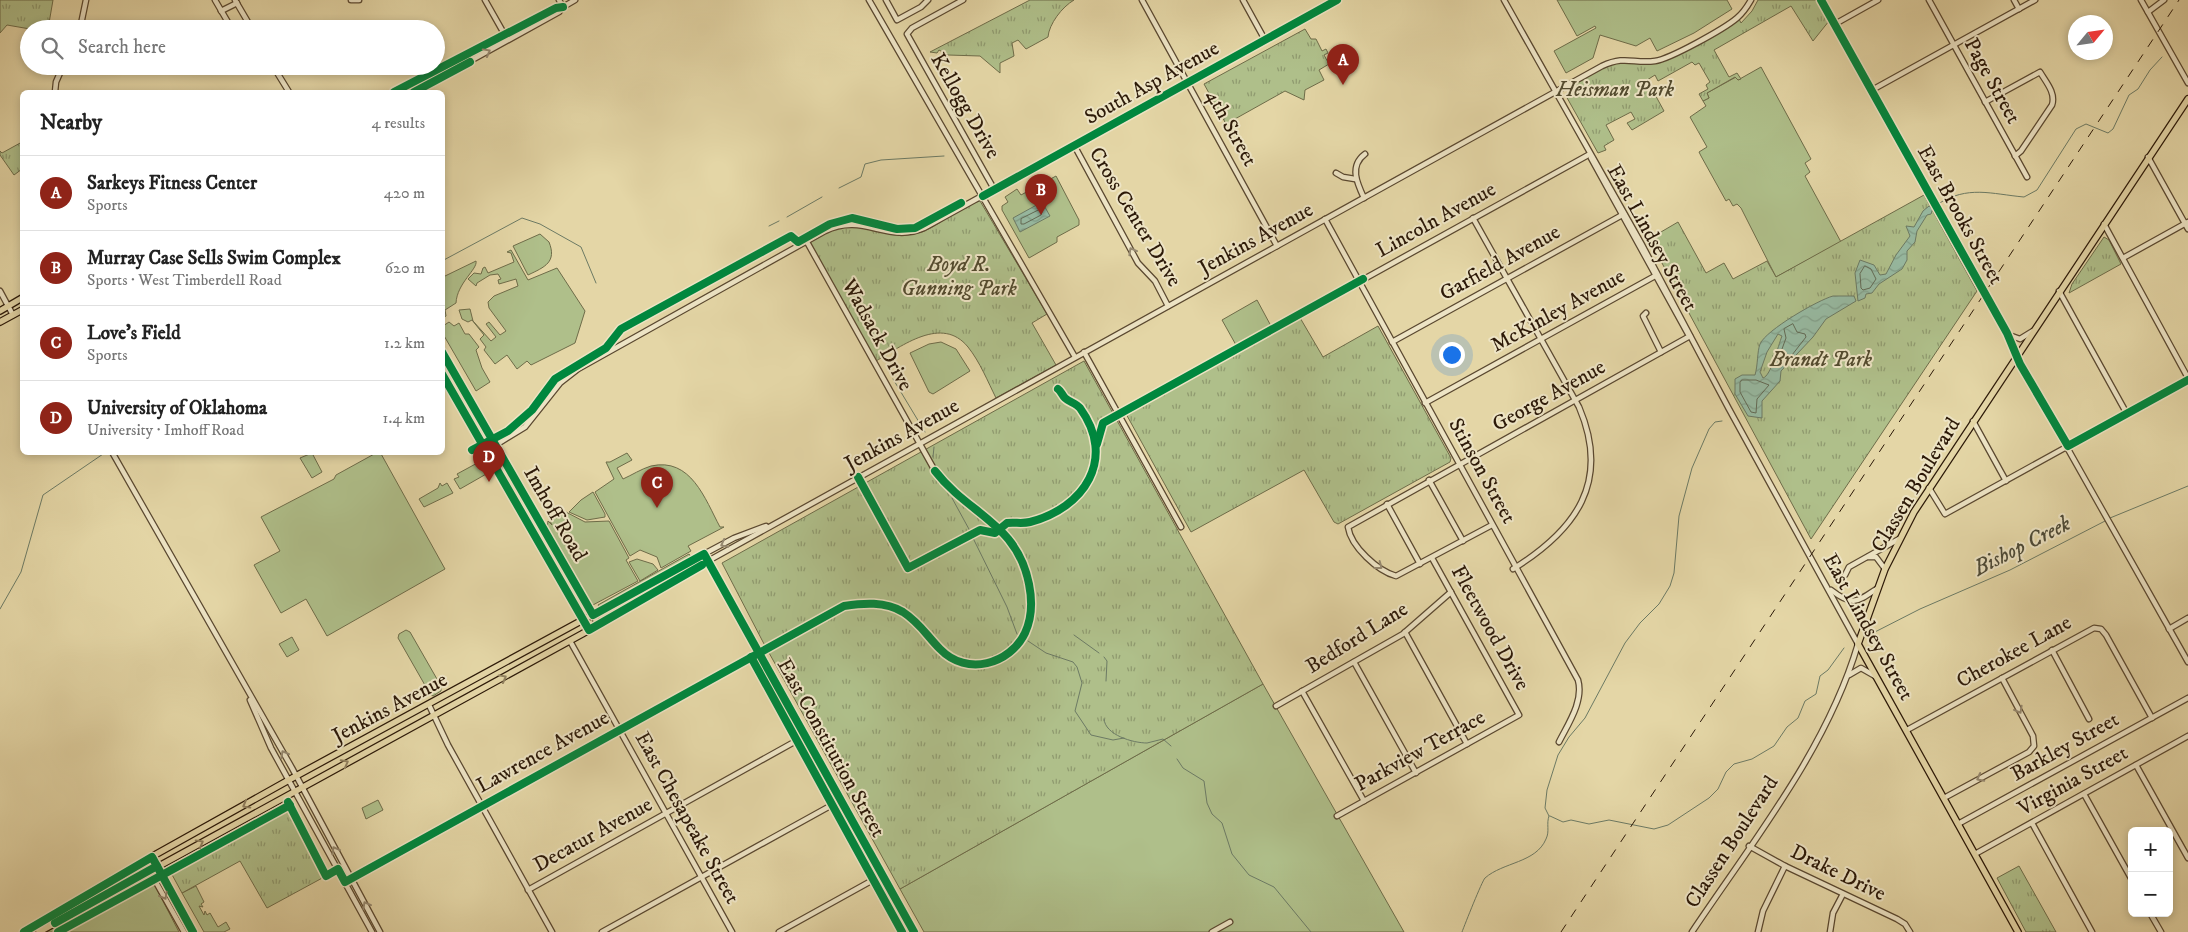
<!DOCTYPE html>
<html lang="en">
<head>
<meta charset="utf-8">
<style>
  body { margin:0; font-family:"IM FELL DW Pica",serif; background:#f6f6f6; color:#222 }
  .controls { position:absolute; right:15px; bottom:15px; display:grid; overflow:hidden; border-radius:8px; box-shadow:0 2px 8px #0003 }
  .controls button { width:45px; height:45px; display:grid; place-items:center; padding:0; border:0; border-bottom:1px solid #e0e0e0; background:#fff; color:#222; font:25px sans-serif }
  .compass { position:absolute; left:2068px; top:15px; width:45px; height:45px; border-radius:50%; background:#fff; box-shadow:0 2px 8px #0003; rotate:61deg }
  .you { position:absolute; left:1451px; top:354px; width:18px; height:18px; margin:-12px; border:4px solid #fff; border-radius:50%; background:#1a73e8; box-shadow:0 0 0 8px #1a73e833 }
  .badge { display:grid; place-items:center; width:32px; height:32px; border-radius:50%; background:#8f2418; color:#fff; font-size:16px; font-weight:700 }
  .pin { position:absolute; translate:-50% -41px; filter:drop-shadow(0 1px 2px #0008) }
  .pin::after { content:''; position:absolute; top:26px; width:18px; height:15px; background:inherit; clip-path:polygon(0 0,100% 0,50% 100%) }
  .list { margin:0; padding:0; list-style:none }
  h2 { display:flex; justify-content:space-between; align-items:center; height:65px; margin:0; padding:0 20px; font-size:21px }
  h2 small { font-size:16px; font-weight:400; color:#767676 }
  .list li { display:grid; grid-template-columns:32px 1fr auto; gap:15px; align-items:center; box-sizing:border-box; height:75px; padding:0 20px; border-top:1px solid #e0e0e0 }
  .list b { display:block; font-size:19px; white-space:nowrap }
  .list p { margin:0; font-size:16px; white-space:nowrap; color:#767676 }
  .list em { font-size:16px; font-style:normal; color:#767676 }
  .icon { flex:none; width:28px; height:28px; fill:none; stroke:currentColor; stroke-width:2; stroke-linecap:round; stroke-linejoin:round }
  .map { position:relative; flex:none; width:2188px; height:932px; overflow:hidden }
  .search { position:absolute; background:#fff; box-shadow:0 2px 8px #0003; left:20px; top:20px; width:425px; height:55px; display:flex; align-items:center; gap:12px; box-sizing:border-box; padding:0 18px; border-radius:28px; color:#767676; font-size:19px }
  .panel { position:absolute; background:#fff; box-shadow:0 2px 8px #0003; left:20px; top:90px; width:425px; height:365px; border-radius:8px }
  .map>svg:first-child { display:block }
  .green { fill:#afbf8a; stroke:#6e6c49 }
  .park { fill:url(#park-tufts); stroke:#6e6c49 }
  .water { fill:url(#water-waves); stroke:#6c7a64; fill-rule:evenodd }
  .lines { fill:none; stroke-linecap:round; stroke-linejoin:round }
  .shore { stroke:#626a55; stroke-width:1 }
  .stream { stroke:#6c7a64; stroke-width:1 }
  .minor-casing { stroke:#5a4830; stroke-width:7 }
  .major-casing { stroke:#2c1908; stroke-width:8 }
  .minor { stroke:#ede4c5; stroke-width:4.5 }
  .major { stroke:#e4d6a6; stroke-width:5.5 }
  .rail { stroke:#2c1908; stroke-width:1; stroke-dasharray:9 9; stroke-linecap:butt }
  .cycleway-casing { stroke:#ede4c5; stroke-width:11 }
  .cycleway { stroke:#00873e; stroke-width:8 }
  .oneway { stroke:#968970 }
  .oneway2 { stroke:#91815f }
  .labels { text-anchor:middle; dominant-baseline:central; stroke-width:4; stroke-linejoin:round; paint-order:stroke }
  .street-label { font-size:21px; fill:#2c1908; stroke:#ede4c5 }
  .park-label { font-size:21px; font-style:italic; fill:#534b2f; stroke:#ede4c5 }
  .water-label { font-size:22px; font-style:italic; fill:#4c4936; stroke:#ede4c5 }
</style>
</head>
<body>
<div class="map">
<svg width="2188" height="932" viewBox="0 0 2188 932">
  <defs>
    <pattern id="park-tufts" width="24" height="20" patternUnits="userSpaceOnUse" patternTransform="scale(1.25)"><rect width="24" height="20" fill="#afbf8a"/><path d="M3 7l-1-3M5 7V3M7 7l1-3M15 17l-1-3M17 17v-4M19 17l1-3" fill="none" stroke="#8f9a6f"/></pattern>
    <pattern id="water-waves" width="16" height="10" patternUnits="userSpaceOnUse" patternTransform="scale(1.25)"><rect width="16" height="10" fill="#97baa2"/><path d="M0 5q4-4 8 0t8 0" fill="none" stroke="#829f8a"/></pattern>
  </defs>
  <rect width="100%" height="100%" fill="#e4d6a6"/>
  <filter id="stains"><feTurbulence type="fractalNoise" baseFrequency=".004" numOctaves="4"/><feColorMatrix values="0 0 0 0 .2 0 0 0 0 .09 0 0 0 0 .02 0 0 0 .5 -.17"/></filter>
  <radialGradient id="worn" r=".72"><stop offset=".6" stop-color="#630" stop-opacity="0"/><stop offset="1" stop-color="#630" stop-opacity=".3"/></radialGradient>
  <g class="green">
    <polygon points="1557,0 1727,0 1732,9 1694,33 1657,51 1650,38 1636,46 1600,35 1593,58 1566,73 1554,51 1596,28 1595,26 1577,36"/>
    <polygon points="1761,67 1811,159 1805,163 1810,172 1805,176 1841,242 1776,277 1741,208 1737,204 1733,206 1729,199 1726,201 1701,156 1699,152 1707,147 1690,117 1706,106 1703,101 1709,98 1707,93 1736,77 1738,80"/>
    <polygon points="1056,176 1079,220 1079,225 1057,237 1057,242 1029,258 1002,210 1002,206 1008,202 1005,197 1017,189 1021,195"/>
    <path d="M540 234 549 242C557 262 545 267 528 275L513 246Z"/>
    <polygon points="511,250 528,280 557,268 585,311 575,343 531,365 527,361 517,369 507,355 495,364 484,350 486,347 480,339 484,335 472,320 468,322 462,319 459,310 470,309 473,321 491,341 496,337 486,324 489,322 500,335 506,331 489,308 488,302 494,296 518,286 516,279 499,284 498,280 501,279 498,274 490,275 477,283 476,286 468,279 474,273 481,274 483,268 485,267 488,273 514,262 511,253 507,252"/>
    <path d="M476 261C478 269 457 283 456 303L445 310 446 316 443 318V277Z"/>
    <polygon points="1257,300 1271,326 1236,345 1222,320"/>
    <polygon points="449,322 454,326 459,323 465,334 469,334 479,347 476,350 482,368 490,382 476,391 443,334 443,326"/>
    <polygon points="941,342 956,349 970,371 933,394 929,392 910,353 929,344"/>
    <polygon points="380,452 445,569 327,636 306,599 281,613 254,565 280,551 261,517 334,479 336,475 376,453"/>
    <polygon points="312,453 322,472 312,478 300,458"/>
    <path d="M627 453 632 460 617 468 623 479C632 475 641 469 651 466 691 457 705 499 720 527H724L688 546 691 551 661 568 657 557 640 550 630 556 595 492 614 479 606 462H610Z"/>
    <polygon points="481,461 488,473 460,489 454,479 459,477 457,474"/>
    <polygon points="440,483 442,486 447,483 453,493 424,507 419,499 438,488"/>
    <polygon points="593,492 605,514 605,517 587,520 569,512 581,500"/>
    <polygon points="564,511 585,522 609,521 629,558 626,560 638,581 591,606 547,529 548,521 552,525 550,521"/>
    <polygon points="689,554 692,558 600,608 598,605"/>
    <polygon points="637,559 653,564 658,570 640,581 629,562"/>
    <polygon points="406,630 410,632 441,686 441,691 433,696 430,694 398,638 399,634"/>
    <polygon points="292,637 299,650 287,657 279,644"/>
    <polygon points="1263,684 1404,932 924,932 900,889"/>
    <polygon points="378,800 383,810 366,819 362,808"/>
    <polygon points="149,874 179,932 46,932"/>
    <polygon points="196,886 204,902 201,904 203,907 199,906 204,915 205,911 207,915 210,913 218,927 226,922 230,929 224,932 204,932 182,893"/>
  </g>
  <g class="park">
    <polygon points="0,0 53,0 48,29 30,29 7,25 0,33"/>
    <path d="M1030 0H1074C1062 7 1049 24 1048 37L1026 49 1018 40 1012 43 1014 56 1000 63V73L980 56 948 55 939 50 937 53 930 52Z"/>
    <path d="M1758 0H1817L1829 21 1813 41 1791 6 1714 50 1729 77 1737 73 1741 79 1738 80 1735 77 1707 93 1709 98 1703 101 1699 94 1708 89 1706 85 1710 82 1699 63 1695 65 1692 62 1658 81 1655 75 1647 80 1664 111 1632 130 1627 123 1635 119 1631 112 1606 125 1614 140 1604 146 1606 150 1598 153 1566 96C1569 85 1606 61 1621 60 1642 57 1647 64 1670 55 1694 46 1716 30 1738 17L1741 23 1752 11Z"/>
    <polygon points="1305,29 1311,39 1316,39 1322,51 1326,49 1328,53 1324,55 1329,64 1319,70 1324,80 1305,90 1304,100 1285,91 1226,124 1204,84"/>
    <polygon points="22,142 22,169 14,175 0,155 0,151 2,153"/>
    <polygon points="1924,195 1977,291 1811,539 1649,239 1678,222 1706,273 1724,263 1733,279 1767,261 1776,277"/>
    <path d="M980 201 1047 314 1032 323 1056 365 996 398C988 382 980 362 968 347 942 315 902 346 876 361L810 242C822 236 835 226 849 226 872 226 891 239 914 234 938 230 956 206 980 201Z"/>
    <polygon points="2104,237 2109,240 2121,264 2069,293 2072,284"/>
    <polygon points="1299,316 1323,357 1378,326 1451,458 1450,462 1338,524 1334,522 1304,470 1191,532 1125,412"/>
    <polygon points="1084,361 1263,684 900,889 763,642 722,563"/>
    <polygon points="290,805 326,876 267,908 240,861 182,893 170,871"/>
    <polygon points="2019,866 2056,932 2026,932 1997,878"/>
  </g>
  <g class="water">
    <polygon points="1042,202 1050,216 1020,232 1013,218"/>
    <polygon points="1929,206 1933,208 1931,214 1927,215 1917,231 1915,242 1907,251 1907,260 1902,269 1879,284 1872,293 1866,294 1865,298 1858,301 1855,273 1860,260 1874,265 1880,275 1886,274 1896,255 1910,236 1906,226 1914,227 1923,211"/>
    <path d="M1833 296H1854L1856 301 1826 319 1813 337 1781 371 1780 381 1762 401V418L1748 416 1735 394V379L1742 375H1755C1758 365 1757 352 1760 344 1766 330 1818 300 1833 296ZM1778 334 1782 336C1778 346 1771 376 1763 378L1760 372 1767 352Z"/>
  </g>
  <g class="lines">
    <g class="shore">
      <polygon points="1039,210 1042,212 1041,215 1024,224 1021,224 1021,219"/>
      <polygon points="1865,266 1871,269 1876,279 1870,288 1863,290 1861,288 1860,274"/>
      <polygon points="1793,324 1797,332 1805,334 1806,337 1792,355 1779,363 1778,360 1786,338 1784,329"/>
      <polygon points="1742,380 1756,380 1769,385 1757,399 1756,413 1751,412 1740,392 1740,383"/>
    </g>
    <g class="stream">
      <polyline points="839,188 861,177 865,164 881,160 944,156"/>
      <path d="M1938 204C1968 185 1991 194 2024 197L2037 190 2076 129 2086 124 2108 133 2113 129 2129 95 2138 89 2150 70 2162 57"/>
      <polyline points="787,217 822,197"/>
      <polyline points="769,226 779,221"/>
      <polyline points="442,261 522,218 540,224 581,247 596,283"/>
      <polyline points="893,379 925,432"/>
      <polyline points="933,457 934,447"/>
      <polyline points="952,498 970,531"/>
      <polyline points="2110,518 2188,486"/>
      <polyline points="972,536 1007,607 1017,634"/>
      <polyline points="0,609 21,572 43,495 106,452"/>
      <polyline points="1871,634 1920,609 2010,570 2107,520"/>
      <polyline points="1074,635 1099,653"/>
      <polyline points="1028,641 1046,653 1073,662 1077,667 1082,683 1075,711 1091,735 1113,740 1124,738"/>
      <polyline points="1104,657 1107,661 1106,681"/>
      <path d="M1104 719C1105 735 1133 743 1147 743 1152 742 1158 740 1163 739L1171 746"/>
      <polyline points="1177,759 1183,768 1204,781 1207,803 1212,814 1222,823 1232,854 1249,875 1274,887 1311,932"/>
      <polyline points="1549,816 1545,808 1547,790 1558,755 1569,737 1585,718 1625,643 1640,623 1659,604 1670,586 1674,573 1679,516 1692,468 1709,429 1715,422 1722,421"/>
      <polyline points="1550,816 1563,822 1571,820 1589,824 1609,820 1654,829 1668,825 1709,798 1718,789 1726,772 1734,764 1752,759 1774,746 1787,727 1798,718 1805,701 1816,694 1820,676 1828,670 1844,648"/>
      <path d="M1462 932C1465 924 1482 881 1485 878 1503 862 1536 863 1546 839 1550 831 1546 824 1549 816"/>
    </g>
    <defs>
      <g id="minor">
        <polyline points="215,0 229,24"/>
        <polyline points="235,0 252,29"/>
        <polyline points="351,0 359,0"/>
        <polyline points="485,0 506,37"/>
        <polyline points="559,0 563,7"/>
        <polyline points="869,0 1075,357"/>
        <polyline points="886,0 897,20 921,7 928,0"/>
        <polyline points="963,0 912,28 907,34 994,189"/>
        <polyline points="1142,0 1277,246"/>
        <polyline points="1243,0 1265,40"/>
        <path d="M1504 0 1641 243 1729 409 1858 644C1827 749 1753 841 1692 932"/>
        <polyline points="1821,0 2007,333 2020,364 2188,662"/>
        <polyline points="1929,0 2027,177"/>
        <polyline points="2014,0 2019,9"/>
        <polyline points="2141,0 2188,83"/>
        <polyline points="221,11 237,3"/>
        <polyline points="2148,12 2164,0"/>
        <polyline points="1835,24 1878,0"/>
        <polyline points="80,29 86,0"/>
        <polyline points="273,66 289,92"/>
        <polyline points="1872,90 2035,0"/>
        <polyline points="55,92 56,82 63,66"/>
        <polyline points="394,92 556,8 563,7"/>
        <polyline points="414,92 559,12 563,7 575,0"/>
        <path d="M1985 102 2040 72C2046 82 2056 93 2052 105L2021 151 2015 156"/>
        <polyline points="1074,145 1138,263 1155,281 1168,306"/>
        <polyline points="2148,157 2188,229"/>
        <polyline points="1591,158 1688,334"/>
        <polyline points="1336,173 1343,177 1355,179"/>
        <path d="M1364 198C1357 183 1349 166 1365 154"/>
        <path d="M1473 218 1579 407C1611 482 1576 530 1513 569"/>
        <path d="M1325 219 1578 680C1584 701 1568 724 1559 742"/>
        <polyline points="2104,224 2188,378"/>
        <polyline points="2123,258 2188,222"/>
        <polyline points="0,291 13,315"/>
        <polyline points="2059,291 2127,414"/>
        <polyline points="1646,313 1643,316 1661,352"/>
        <polyline points="1299,315 1590,154"/>
        <polyline points="2009,335 2020,339 2033,331"/>
        <polyline points="1392,342 1624,214"/>
        <polyline points="1084,352 1181,527"/>
        <polyline points="1425,403 1655,276"/>
        <polyline points="1973,421 2006,481"/>
        <path d="M486 451 525 427 560 383 578 369 825 231C864 212 887 244 924 228L1337 0"/>
        <polyline points="112,452 292,768 380,932"/>
        <polyline points="858,477 908,568"/>
        <polyline points="1429,480 1463,541"/>
        <polyline points="1929,488 1945,514 2188,380"/>
        <polyline points="1387,504 1420,564"/>
        <path d="M1492 525 1396 576C1378 571 1351 547 1348 527L1690 336"/>
        <polyline points="704,554 734,538 766,526"/>
        <polyline points="1868,557 1876,557 1885,569"/>
        <path d="M708 561 1602 66C1626 55 1633 64 1655 61 1670 59 1724 29 1737 18 1743 13 1747 7 1751 0"/>
        <polyline points="1845,575 1849,567 1899,539"/>
        <path d="M1831 590C1853 607 1857 602 1878 588"/>
        <polyline points="2169,629 2188,618"/>
        <polyline points="1405,632 1467,744"/>
        <polyline points="570,641 732,932"/>
        <polyline points="2052,650 2089,719"/>
        <polyline points="1354,662 1416,773"/>
        <polyline points="1849,675 1861,668 1875,676"/>
        <polyline points="1302,691 1364,801"/>
        <polyline points="250,700 271,748 372,932"/>
        <polyline points="429,705 448,745 552,932"/>
        <polyline points="1276,706 1403,634 1451,592"/>
        <polyline points="1907,730 2094,628 2101,629 2106,635 2152,718"/>
        <polyline points="2136,765 2188,858"/>
        <polyline points="2084,794 2132,880"/>
        <polyline points="1944,798 2029,752 2034,746 2033,736 2002,678"/>
        <polyline points="1337,816 1519,715 1432,558"/>
        <polyline points="2032,823 2092,932"/>
        <polyline points="1958,824 2188,698"/>
        <polyline points="1749,846 1785,866 1897,919 1905,924 1910,932"/>
        <polyline points="1975,854 2188,736"/>
        <polyline points="152,857 193,932"/>
        <polyline points="144,861 184,932"/>
        <path d="M345 882 844 606C863 603 885 601 903 612 920 623 927 636 940 649 967 677 1010 664 1025 633 1032 618 1032 599 1029 584 1017 523 969 515 935 471L807 242"/>
        <polyline points="528,890 805,736"/>
        <polyline points="2150,913 2161,932"/>
        <polyline points="602,932 841,800"/>
        <polyline points="779,932 882,875"/>
        <polyline points="1212,932 1230,922"/>
        <polyline points="1758,932 1763,911 1785,866"/>
        <polyline points="1830,932 1833,913 1843,894"/>
      </g>
      <g id="major">
        <polyline points="0,311 22,298"/>
        <polyline points="0,322 22,310"/>
        <polyline points="442,352 599,625"/>
        <polyline points="442,374 589,630"/>
        <polyline points="24,932 144,861 296,776 704,554 914,932"/>
        <polyline points="39,932 582,634 708,561"/>
        <polyline points="2018,932 1858,644 1885,569 1914,512 2188,99"/>
      </g>
    </defs>
    <use href="#minor" class="minor-casing"/>
    <use href="#major" class="major-casing"/>
    <use href="#minor" class="minor"/>
    <use href="#major" class="major"/>
    <polyline class="rail" points="1561,932 2179,0"/>
    <defs>
      <g id="cycleway">
        <polyline points="1821,0 2007,333 2020,364 2068,446 2188,380"/>
        <polyline points="394,92 556,8 563,7"/>
        <polyline points="414,92 470,62"/>
        <polyline points="983,196 1337,0"/>
        <polyline points="442,352 593,615 704,554 914,932"/>
        <polyline points="442,374 589,630 702,565"/>
        <polyline points="1097,444 1103,423 1363,279"/>
        <polyline points="472,450 508,431 532,410 555,379 606,348 621,329 791,236 798,242 830,224 852,218 897,229 915,228 961,203"/>
        <path d="M858 477 908 568 980 530 995 533 1007 523C1015 522 1022 524 1030 522 1084 508 1117 459 1080 408 1076 403 1069 402 1065 398 1062 395 1061 391 1058 389"/>
        <polyline points="751,657 902,932"/>
        <path d="M288 802 326 876 338 869 345 882 844 606C863 603 885 601 903 612 920 623 927 636 940 649 967 677 1010 664 1025 633 1032 618 1032 599 1029 584 1017 523 969 515 935 471"/>
        <polyline points="55,923 157,866"/>
        <polyline points="24,932 152,857 193,932"/>
        <polyline points="58,932 290,805"/>
      </g>
    </defs>
    <use href="#cycleway" class="cycleway-casing"/>
    <use href="#cycleway" class="cycleway"/>
  </g>
  <defs><path id="oneway-chevron" d="M-2-3.5L2.5 0L-2 3.5" fill="none" stroke-width="1.6" stroke-linecap="round" stroke-linejoin="round" transform="scale(1.25)"/></defs>
  <g class="oneway">
    <use href="#oneway-chevron" transform="translate(487 52) rotate(-29)"/>
    <use href="#oneway-chevron" transform="translate(1132 251) rotate(-119)"/>
    <use href="#oneway-chevron" transform="translate(724 544) rotate(152)"/>
    <use href="#oneway-chevron" transform="translate(1379 566) rotate(37)"/>
    <use href="#oneway-chevron" transform="translate(2019 710) rotate(61)"/>
    <use href="#oneway-chevron" transform="translate(284 754) rotate(-119)"/>
    <use href="#oneway-chevron" transform="translate(1980 778) rotate(152)"/>
    <use href="#oneway-chevron" transform="translate(335 850) rotate(-119)"/>
    <use href="#oneway-chevron" transform="translate(164 896) rotate(61)"/>
    <use href="#oneway-chevron" transform="translate(366 905) rotate(-119)"/>
  </g>
  <g class="oneway2">
    <use href="#oneway-chevron" transform="translate(503 678) rotate(-29)"/>
    <use href="#oneway-chevron" transform="translate(345 763) rotate(-28)"/>
    <use href="#oneway-chevron" transform="translate(246 805) rotate(151)"/>
    <use href="#oneway-chevron" transform="translate(200 843) rotate(-29)"/>
  </g>
  <g class="labels">
    <g class="street-label">
      <text transform="translate(1992 81) rotate(61)">Page Street</text>
      <text transform="translate(1152 83) rotate(-29)">South Asp Avenue</text>
      <text transform="translate(965 106) rotate(60)">Kellogg Drive</text>
      <text transform="translate(1231 128) rotate(61)">4th Street</text>
      <text transform="translate(1960 215) rotate(61)">East Brooks Street</text>
      <text transform="translate(1135 217) rotate(59)">Cross Center Drive</text>
      <text transform="translate(1436 220) rotate(-29)">Lincoln Avenue</text>
      <text transform="translate(1652 238) rotate(61)">East Lindsey Street</text>
      <text transform="translate(1256 239) rotate(-29)">Jenkins Avenue</text>
      <text transform="translate(1500 263) rotate(-29)">Garfield Avenue</text>
      <text transform="translate(1558 311) rotate(-29)">McKinley Avenue</text>
      <text transform="translate(877 335) rotate(61)">Wadsack Drive</text>
      <text transform="translate(1549 396) rotate(-29)">George Avenue</text>
      <text transform="translate(902 435) rotate(-29)">Jenkins Avenue</text>
      <text transform="translate(1482 471) rotate(61)">Stinson Street</text>
      <text transform="translate(1916 485) rotate(-59)">Classen Boulevard</text>
      <text transform="translate(555 514) rotate(60)">Imhoff Road</text>
      <text transform="translate(1868 627) rotate(61)">East Lindsey Street</text>
      <text transform="translate(1490 628) rotate(61)">Fleetwood Drive</text>
      <text transform="translate(1357 638) rotate(-32)">Bedford Lane</text>
      <text transform="translate(2014 652) rotate(-29)">Cherokee Lane</text>
      <text transform="translate(390 708) rotate(-28)">Jenkins Avenue</text>
      <text transform="translate(2065 747) rotate(-29)">Barkley Street</text>
      <text transform="translate(831 748) rotate(61)">East Constitution Street</text>
      <text transform="translate(1420 751) rotate(-29)">Parkview Terrace</text>
      <text transform="translate(543 752) rotate(-29)">Lawrence Avenue</text>
      <text transform="translate(2073 781) rotate(-29)">Virginia Street</text>
      <text transform="translate(687 818) rotate(61)">East Chesapeake Street</text>
      <text transform="translate(593 835) rotate(-29)">Decatur Avenue</text>
      <text transform="translate(1732 842) rotate(-57)">Classen Boulevard</text>
      <text transform="translate(1838 873) rotate(26)">Drake Drive</text>
    </g>
    <g class="park-label">
      <text x="1615" y="90">Heisman Park</text>
      <text x="959" y="265">Boyd R.<tspan x="959" dy="24">Gunning Park</tspan></text>
      <text x="1821" y="360">Brandt Park</text>
    </g>
    <g class="water-label">
      <text transform="translate(2022 546) rotate(-27)">Bishop Creek</text>
    </g>
  </g>
  <rect width="100%" height="100%" filter="url(#stains)"/>
  <rect width="100%" height="100%" fill="url(#worn)"/>
</svg>
<div class="controls">
<button>+</button>
<button>−</button>
</div>
<svg class="compass" viewBox="-18 -18 36 36"><path d="M0-13l5 13h-10z" fill="#e53935"/><path d="M0 13l5-13h-10z" fill="#767676"/></svg>
<div class="you"></div>
<div class="pin badge" style="left:1343px;top:85px">A</div>
<div class="pin badge" style="left:1041px;top:215px">B</div>
<div class="pin badge" style="left:657px;top:508px">C</div>
<div class="pin badge" style="left:489px;top:482px">D</div>
<div class="search"><svg class="icon" aria-label="search" viewBox="0 0 24 24"><circle cx="10" cy="10" r="6"/><path d="M15 15l6 6"/></svg>Search here</div>
<section class="panel">
<h2>Nearby<small>4 results</small></h2>
<ul class="list">
<li><span class="badge">A</span><div><b>Sarkeys Fitness Center</b><p>Sports</p></div><em>420 m</em></li>
<li><span class="badge">B</span><div><b>Murray Case Sells Swim Complex</b><p>Sports · West Timberdell Road</p></div><em>620 m</em></li>
<li><span class="badge">C</span><div><b>Love's Field</b><p>Sports</p></div><em>1.2 km</em></li>
<li><span class="badge">D</span><div><b>University of Oklahoma</b><p>University · Imhoff Road</p></div><em>1.4 km</em></li>
</ul>
</section>
</div>
</body>
</html>
